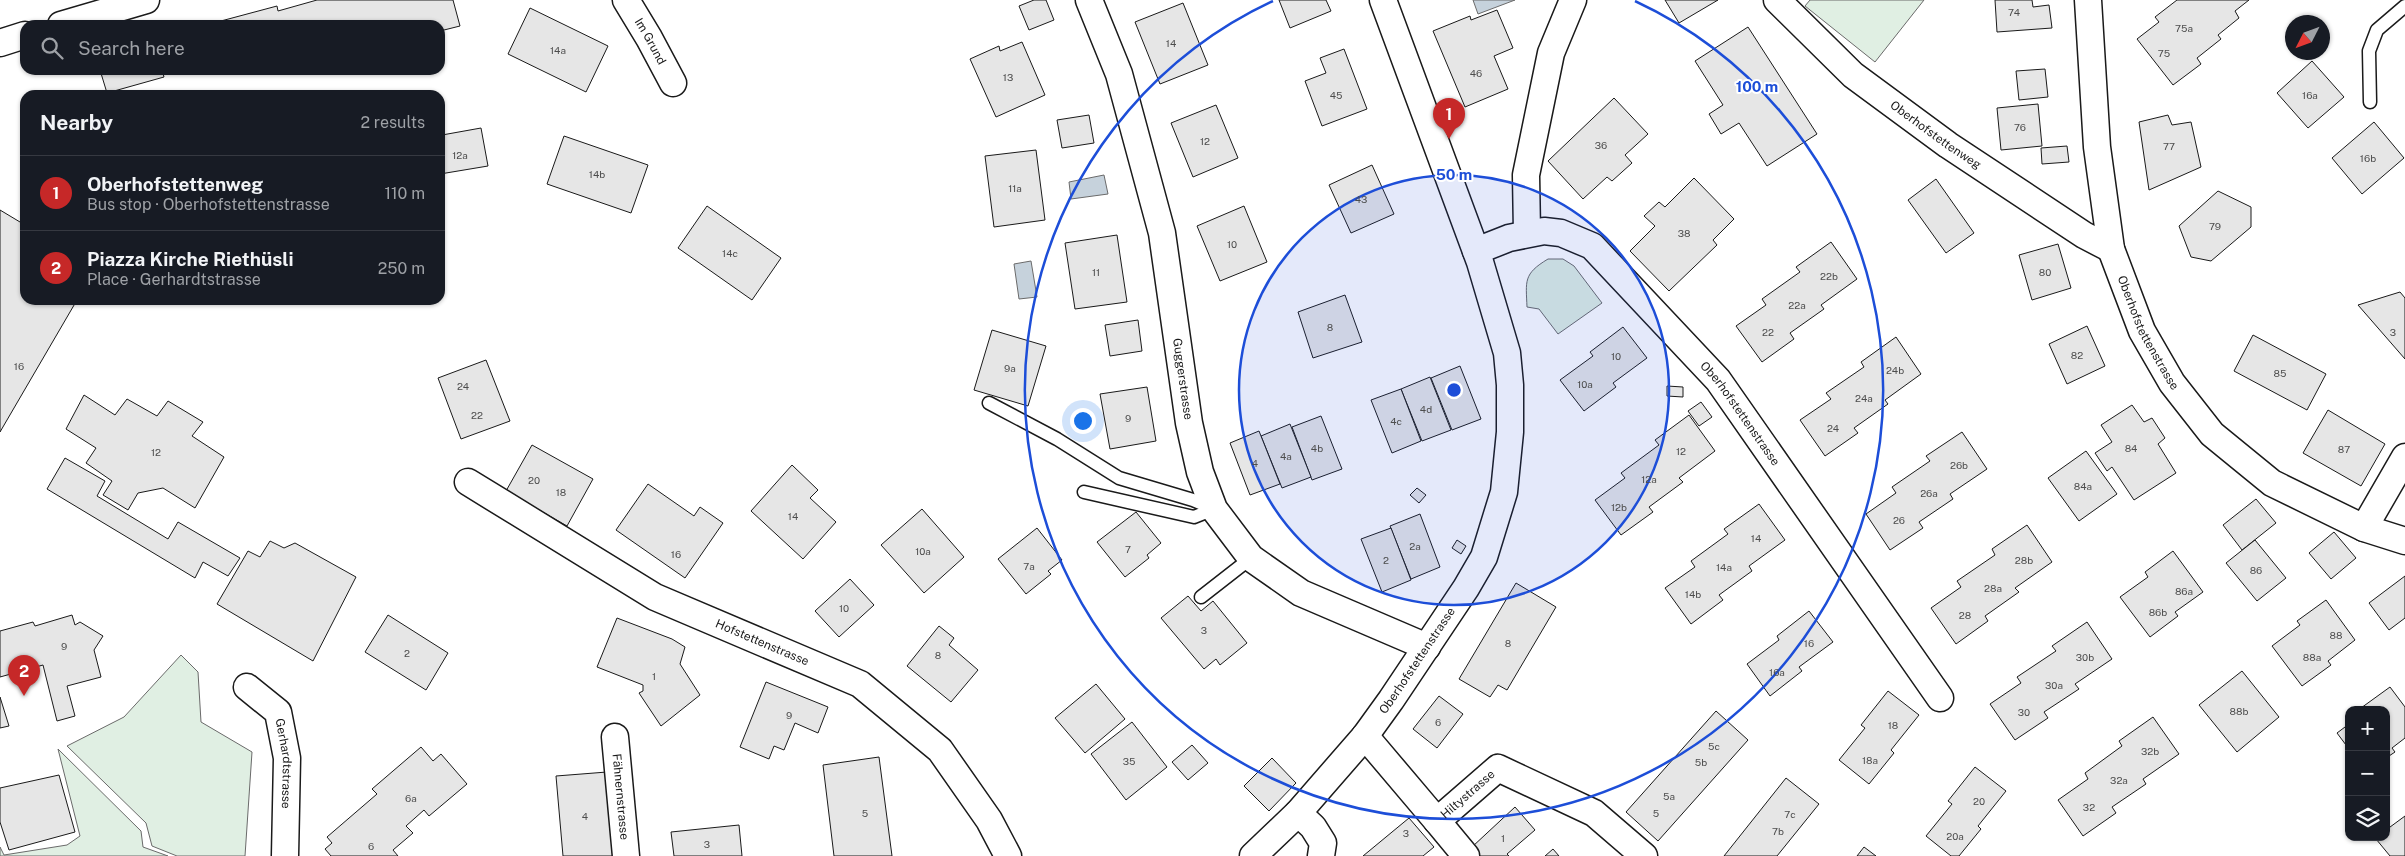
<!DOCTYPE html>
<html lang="en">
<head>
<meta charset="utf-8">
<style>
  body { margin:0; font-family:"Public Sans",sans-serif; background:#20242c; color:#f1f3f6 }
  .controls { position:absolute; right:15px; bottom:15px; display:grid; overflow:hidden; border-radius:10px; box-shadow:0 1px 4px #0004 }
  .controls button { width:45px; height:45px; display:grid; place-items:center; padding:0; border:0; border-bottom:1px solid #363941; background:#171b24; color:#f1f3f6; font:25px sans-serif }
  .compass { position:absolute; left:2285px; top:15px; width:45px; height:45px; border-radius:50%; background:#171b24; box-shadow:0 1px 4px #0004; rotate:228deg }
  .you { position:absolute; left:1082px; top:420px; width:18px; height:18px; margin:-12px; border:4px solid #fff; border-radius:50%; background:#1a73e8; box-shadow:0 0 0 8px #1a73e833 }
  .badge { display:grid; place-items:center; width:32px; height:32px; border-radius:50%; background:#c62828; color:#fff; font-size:16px; font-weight:700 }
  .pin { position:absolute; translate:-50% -41px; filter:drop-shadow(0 1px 2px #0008) }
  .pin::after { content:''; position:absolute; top:26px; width:18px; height:15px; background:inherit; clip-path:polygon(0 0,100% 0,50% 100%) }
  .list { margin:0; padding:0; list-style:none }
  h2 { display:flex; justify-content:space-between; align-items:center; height:65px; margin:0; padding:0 20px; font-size:21px }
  h2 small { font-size:16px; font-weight:400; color:#9ea1a6 }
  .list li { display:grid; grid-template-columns:32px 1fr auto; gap:15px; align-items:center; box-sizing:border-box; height:75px; padding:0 20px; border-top:1px solid #363941 }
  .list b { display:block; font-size:19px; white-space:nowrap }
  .list p { margin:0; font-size:16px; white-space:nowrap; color:#9ea1a6 }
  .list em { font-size:16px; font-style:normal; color:#9ea1a6 }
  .icon { flex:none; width:28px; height:28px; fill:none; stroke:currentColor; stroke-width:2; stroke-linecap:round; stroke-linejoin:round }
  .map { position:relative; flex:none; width:2405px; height:856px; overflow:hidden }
  .search { position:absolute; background:#171b24; box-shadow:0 1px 4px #0004; left:20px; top:20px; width:425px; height:55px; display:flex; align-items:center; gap:12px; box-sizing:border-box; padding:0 18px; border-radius:15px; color:#9ea1a6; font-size:19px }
  .panel { position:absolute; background:#171b24; box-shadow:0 1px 4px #0004; left:20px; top:90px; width:425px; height:215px; border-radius:15px }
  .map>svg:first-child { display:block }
  .green { fill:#e0efe3; stroke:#6a6a6a }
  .water { fill:#c6d2dc; stroke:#6a6a6a }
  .building { fill:#e6e6e6; stroke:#1a1a1a }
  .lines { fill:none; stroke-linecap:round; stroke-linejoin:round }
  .service-casing { stroke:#1a1a1a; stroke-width:15 }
  .minor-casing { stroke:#1a1a1a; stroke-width:29 }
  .service { stroke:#fff; stroke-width:12 }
  .minor { stroke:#fff; stroke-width:26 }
  .ring { fill:none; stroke:#1d4ed8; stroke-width:2.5 }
  .labels { text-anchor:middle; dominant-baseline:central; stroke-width:4; stroke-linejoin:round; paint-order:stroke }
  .number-label { font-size:10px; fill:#4d4d4d }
  .street-label { font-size:12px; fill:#1a1a1a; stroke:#fff }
  .centre { fill:#1d4ed8; stroke:#fff; stroke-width:2.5 }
  .ring-label { font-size:15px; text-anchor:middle; font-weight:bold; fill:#1d4ed8; stroke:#fff; stroke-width:4; stroke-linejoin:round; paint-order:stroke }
</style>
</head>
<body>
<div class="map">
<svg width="2405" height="856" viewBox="0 0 2405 856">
  <rect width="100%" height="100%" fill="#fff"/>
  <g class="green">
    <polygon points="1810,0 1924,0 1875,62 1805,6"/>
    <path d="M1548 259H1563L1574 266 1602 303 1558 334 1539 309 1527 307C1526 281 1523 274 1548 259Z"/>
    <polygon points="181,655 198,672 201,722 252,752 245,856 177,856 152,846 146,823 67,746 124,717"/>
    <polygon points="58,749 141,831 143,847 168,856 0,856 0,847 4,855 67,845 80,836"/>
  </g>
  <g class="water">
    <polygon points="1473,0 1515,0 1478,14"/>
    <polygon points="1104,175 1108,194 1071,199 1069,182"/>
    <polygon points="1031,261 1037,297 1019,299 1014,264"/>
  </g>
  <g class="building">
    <polygon points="317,0 453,0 460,26 440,31 440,25 206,25 277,6 278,11"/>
    <polygon points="1034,0 1046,0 1054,20 1029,30 1019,6"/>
    <polygon points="1279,0 1326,0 1331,11 1290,28"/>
    <polygon points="1665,0 1718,0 1679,23"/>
    <polygon points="1995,0 2032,0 2033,7 2049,5 2052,28 1997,32"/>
    <polygon points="2177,0 2249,0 2235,11 2239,18 2218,35 2221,39 2197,58 2201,64 2173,85 2137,39 2159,22 2155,17"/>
    <polygon points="1183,3 1208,65 1160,84 1135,22"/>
    <polygon points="530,8 608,46 586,92 508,54"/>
    <polygon points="1497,10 1513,48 1494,56 1508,89 1465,107 1433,31 1470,16 1471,20"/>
    <polygon points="1748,27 1817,134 1767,166 1739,123 1721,134 1709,114 1723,105 1695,61"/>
    <polygon points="1022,42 1045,95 996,117 970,59 999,46 1000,51"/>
    <polygon points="1344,49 1367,109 1322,126 1305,81 1326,73 1320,58"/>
    <polygon points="2312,61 2344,97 2308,128 2277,93"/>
    <polygon points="2045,69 2048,97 2019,100 2016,71"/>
    <polygon points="100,70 162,70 164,77 107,93"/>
    <polygon points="206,70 222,70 207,74"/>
    <polygon points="1614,98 1648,134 1625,155 1632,163 1612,181 1607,177 1583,199 1548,161"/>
    <polygon points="2038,104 2042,146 2001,150 1997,108"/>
    <polygon points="1216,105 1238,158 1193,177 1171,123"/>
    <polygon points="1089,115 1094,143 1062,148 1057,120"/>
    <polygon points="2168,115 2172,125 2191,122 2201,167 2149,190 2139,122"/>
    <polygon points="2374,122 2404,158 2362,194 2332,158"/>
    <polygon points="440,127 442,135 481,128 488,166 440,174"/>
    <polygon points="564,136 648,165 631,213 547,184"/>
    <polygon points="2067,146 2069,162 2042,164 2041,148"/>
    <polygon points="1036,150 1045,220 994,227 985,156"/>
    <polygon points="1372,165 1394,214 1351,233 1329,185"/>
    <polygon points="1694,178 1734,219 1713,240 1717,245 1669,291 1630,251 1655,226 1644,216 1659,202 1665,207"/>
    <polygon points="1936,179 1974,233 1946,253 1908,200"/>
    <polygon points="2218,191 2251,207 2251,227 2211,261 2191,257 2179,226"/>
    <polygon points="707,206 781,258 752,300 678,248"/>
    <polygon points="1244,206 1267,262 1220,281 1197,226"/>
    <polygon points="0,210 25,225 25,300 77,300 0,432"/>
    <polygon points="1117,235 1127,302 1075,309 1065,243"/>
    <polygon points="1831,242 1857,279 1821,305 1824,309 1790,333 1794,339 1762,362 1736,326 1766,305 1762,299 1800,272 1796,267"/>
    <polygon points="2058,244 2071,288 2032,300 2019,255"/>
    <polygon points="2400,292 2405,298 2405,359 2358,305"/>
    <polygon points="1345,295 1362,342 1313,358 1298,312"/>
    <polygon points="1138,320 1142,351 1110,356 1105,325"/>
    <polygon points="2087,326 2105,366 2067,384 2049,344"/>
    <polygon points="1623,327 1647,358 1613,383 1616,387 1584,411 1560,380 1593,356 1590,352"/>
    <polygon points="992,330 1046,346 1028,406 974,390"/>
    <polygon points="2253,335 2326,374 2307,410 2234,371"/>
    <polygon points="1896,337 1921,374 1885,400 1888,404 1854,428 1858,433 1825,456 1800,420 1831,399 1826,393 1864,367 1861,362"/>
    <polygon points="486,360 510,421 461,439 438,378"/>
    <polygon points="1460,366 1481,419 1452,430 1431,378"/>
    <polygon points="1430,377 1451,430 1422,441 1401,389"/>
    <polygon points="1667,386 1683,387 1683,397 1667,396"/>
    <polygon points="1147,387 1156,441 1110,449 1100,394"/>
    <polygon points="1401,389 1421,441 1392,453 1371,400"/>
    <polygon points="84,395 115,415 127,399 157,416 168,401 203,422 192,436 224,457 195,508 163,488 138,493 128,510 103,495 112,481 86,463 96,448 66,429"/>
    <polygon points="1701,402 1712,417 1699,426 1688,411"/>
    <polygon points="2132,405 2144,422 2152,418 2165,438 2158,444 2176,473 2134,500 2112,467 2107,471 2095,453 2112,442 2101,425"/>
    <polygon points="2328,410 2385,444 2361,486 2303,453"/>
    <polygon points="1689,415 1715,451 1679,478 1683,482 1649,507 1653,512 1621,535 1595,500 1625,478 1621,473 1659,445 1655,440"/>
    <polygon points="1321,416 1342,469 1312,480 1292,427"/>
    <polygon points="1290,424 1311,477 1282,488 1261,436"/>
    <polygon points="1259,431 1280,484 1250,495 1230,443"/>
    <polygon points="1962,432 1987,469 1950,494 1953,499 1919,522 1923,528 1890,550 1866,514 1896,493 1892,487 1930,461 1926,456"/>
    <polygon points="532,445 593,479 567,526 506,491"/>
    <polygon points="2086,451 2117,494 2079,521 2048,478"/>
    <polygon points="65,458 105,481 97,496 168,539 178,522 240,558 228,576 203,562 195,578 47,489"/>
    <polygon points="792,465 818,490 810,498 836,522 803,559 751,511"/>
    <polygon points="648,484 694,516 700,507 723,523 685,578 616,530"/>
    <polygon points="1417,488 1426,495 1419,503 1410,495"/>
    <polygon points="2256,499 2276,523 2242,550 2223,525"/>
    <polygon points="1759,504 1785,540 1749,566 1752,571 1719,595 1723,600 1691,624 1665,588 1695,567 1691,561 1728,534 1724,529"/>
    <polygon points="922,509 964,557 924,593 881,545"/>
    <polygon points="1136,512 1161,543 1147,555 1149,558 1125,577 1097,542"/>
    <polygon points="1420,514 1440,567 1411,579 1390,526"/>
    <polygon points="2027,525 2052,562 2015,588 2019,592 1985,616 1988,621 1956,644 1931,608 1961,587 1957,581 1995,555 1992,549"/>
    <polygon points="1037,528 1062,560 1048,571 1051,574 1026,594 998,559"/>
    <polygon points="1391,528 1411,580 1382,592 1361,539"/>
    <polygon points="2334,532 2356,558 2331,579 2309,553"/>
    <polygon points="1457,540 1466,546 1461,554 1452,548"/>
    <polygon points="2255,540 2286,578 2257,601 2226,563"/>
    <polygon points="270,541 284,548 295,543 356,577 313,661 217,604 248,551 260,557"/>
    <polygon points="2173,551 2203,592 2175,612 2178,616 2150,637 2120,597 2148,577 2145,572"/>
    <polygon points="2405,576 2405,618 2389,630 2369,603"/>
    <polygon points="850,579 874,605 839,637 815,611"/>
    <polygon points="1516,583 1556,607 1507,690 1498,685 1490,697 1459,679"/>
    <polygon points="1188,596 1201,611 1213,601 1247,643 1220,665 1216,659 1204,669 1161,618"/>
    <polygon points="2326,600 2355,640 2328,661 2331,665 2302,686 2272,646 2300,625 2297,621"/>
    <polygon points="1809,611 1833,642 1799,667 1802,671 1770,696 1747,664 1779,640 1777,636"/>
    <polygon points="72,615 75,625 80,622 103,636 94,650 101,677 67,686 75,716 57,721 43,665 0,677 0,631 33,622 35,626"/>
    <polygon points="388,615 448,653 426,690 365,652"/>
    <polygon points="617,618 672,639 685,647 680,664 700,695 661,726 639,693 643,691 643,685 597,667"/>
    <polygon points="2087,622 2112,659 2075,684 2079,689 2044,712 2048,718 2015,740 1990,704 2021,683 2017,677 2056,651 2052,646"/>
    <polygon points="939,626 954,638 949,645 978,670 951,702 907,666"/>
    <polygon points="2242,671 2279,717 2237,752 2199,705"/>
    <polygon points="766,682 828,707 818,733 795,723 784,750 774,746 769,759 740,747"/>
    <polygon points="1096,684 1125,719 1085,753 1055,718"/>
    <polygon points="2390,687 2405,707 2405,738 2392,748 2395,752 2386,758 2386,710 2361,708"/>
    <polygon points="1888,691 1919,715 1891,750 1894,753 1869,784 1839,760 1865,728 1861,725"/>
    <polygon points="1439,696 1463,714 1437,748 1413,729"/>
    <polygon points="0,697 9,726 0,728"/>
    <polygon points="1716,711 1748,740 1658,841 1626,812"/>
    <polygon points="2153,717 2179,754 2143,779 2146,784 2112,807 2116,813 2083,836 2058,800 2088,779 2085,773 2122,746 2119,741"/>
    <polygon points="1132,722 1167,767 1126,800 1091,754"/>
    <polygon points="2349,724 2349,749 2337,733"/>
    <polygon points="1192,745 1208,763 1188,780 1172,762"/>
    <polygon points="421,747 433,761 441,754 467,784 429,816 424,810 406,826 413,833 393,850 398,856 331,856 325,849 332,843 327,837 377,794 372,789"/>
    <polygon points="879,757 892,856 834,856 823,765"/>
    <polygon points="1272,758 1296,783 1269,811 1244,786"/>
    <polygon points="1975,767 2006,791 1978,826 1981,829 1959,856 1951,856 1926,836 1952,804 1948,801"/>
    <polygon points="607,772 614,856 563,856 556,776"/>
    <polygon points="59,775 75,832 9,850 0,822 0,788"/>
    <polygon points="1786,778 1819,804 1777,856 1724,856"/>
    <polygon points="1515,807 1535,830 1507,854 1509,856 1479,856 1472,847"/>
    <polygon points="2405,816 2405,856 2390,856 2376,839 2386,837 2386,830"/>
    <polygon points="1409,818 1434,847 1423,856 1363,856"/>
    <polygon points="739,825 742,856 674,856 671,832"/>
    <polygon points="1864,847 1876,856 1857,856"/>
    <polygon points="1553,849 1559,856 1545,856"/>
  </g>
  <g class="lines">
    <defs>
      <g id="service">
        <polyline points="2370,102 2369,51 2377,30 2405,6"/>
        <polyline points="989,403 1057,439 1119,478 1193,500 1212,508"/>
        <polyline points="1084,492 1194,517 1214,509"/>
        <polyline points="1201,597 1251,558"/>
      </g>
      <g id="minor">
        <path id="s1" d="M626 0 649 38 673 83"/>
        <path id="s2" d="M1089 0 1119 74 1162 233 1189 423 1200 472 1214 509 1251 558 1301 593 1427 647"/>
        <path id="s3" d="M1777 0 1853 75 1948 145 2084 235 2111 249"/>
        <path id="s4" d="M2088 0 2097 147 2111 249 2142 331 2172 383 2212 434 2272 483 2364 528 2405 541"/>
        <polyline points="61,25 146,0"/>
        <polyline points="0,43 25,35"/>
        <polyline points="1527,233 1526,175 1551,53 1573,0"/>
        <path id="s5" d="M1476 251 1509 238 1544 231 1561 233 1592 246 1718 380 1940 698"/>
        <path id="s6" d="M468 482 655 597 860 684 940 750 989 820 1008 856"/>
        <polyline points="2364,528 2405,457"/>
        <path id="s7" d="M247 687 278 712 287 758 285 856"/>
        <path id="s8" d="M1365 736 1437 821 1498 768 1594 813 1644 856"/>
        <path id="s9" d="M615 737 626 856"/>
        <polyline points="1298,813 1313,827 1323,843 1321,856"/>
        <polyline points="1437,821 1466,856"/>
        <path id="s10" d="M1253 856 1298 813 1365 736 1391 700 1466 588 1484 557 1504 492 1510 432V385L1507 353 1480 262 1383 0"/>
      </g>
    </defs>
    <use href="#service" class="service-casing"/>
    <use href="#minor" class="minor-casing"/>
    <use href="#service" class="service"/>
    <use href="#minor" class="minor"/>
  </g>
  <circle cx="1454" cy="390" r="215" fill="#1d4ed8" fill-opacity=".12"/>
  <g class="ring">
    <circle cx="1454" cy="390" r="215"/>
    <path d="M1635 1A429 429 0 1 1 1273 1"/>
  </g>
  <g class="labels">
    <g class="number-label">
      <text x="2014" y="12">74</text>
      <text x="2184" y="28">75a</text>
      <text x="1171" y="43">14</text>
      <text x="558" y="50">14a</text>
      <text x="2164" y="53">75</text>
      <text x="1476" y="73">46</text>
      <text x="1008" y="77">13</text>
      <text x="1336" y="95">45</text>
      <text x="2310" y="95">16a</text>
      <text x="2020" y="127">76</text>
      <text x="1205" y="141">12</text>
      <text x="1601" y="145">36</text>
      <text x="2169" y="146">77</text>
      <text x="460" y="155">12a</text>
      <text x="2368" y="158">16b</text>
      <text x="597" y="174">14b</text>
      <text x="1015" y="188">11a</text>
      <text x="1361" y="199">43</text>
      <text x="2215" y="226">79</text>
      <text x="1684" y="233">38</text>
      <text x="1232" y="244">10</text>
      <text x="730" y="253">14c</text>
      <text x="1096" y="272">11</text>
      <text x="2045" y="272">80</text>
      <text x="1829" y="276">22b</text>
      <text x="1797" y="305">22a</text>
      <text x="1330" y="327">8</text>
      <text x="1768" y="332">22</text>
      <text x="2393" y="332">3</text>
      <text x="2077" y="355">82</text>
      <text x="1616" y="356">10</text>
      <text x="19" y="366">16</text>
      <text x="1010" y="368">9a</text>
      <text x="1895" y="370">24b</text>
      <text x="2280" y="373">85</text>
      <text x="1585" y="384">10a</text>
      <text x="463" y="386">24</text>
      <text x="1864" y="398">24a</text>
      <text x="1426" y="409">4d</text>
      <text x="477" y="415">22</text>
      <text x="1128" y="418">9</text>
      <text x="1396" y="421">4c</text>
      <text x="1833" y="428">24</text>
      <text x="1317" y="448">4b</text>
      <text x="2131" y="448">84</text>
      <text x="2344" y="449">87</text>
      <text x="1681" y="451">12</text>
      <text x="156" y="452">12</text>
      <text x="1286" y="456">4a</text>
      <text x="1255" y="463">4</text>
      <text x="1959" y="465">26b</text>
      <text x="1649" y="479">12a</text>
      <text x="534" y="480">20</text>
      <text x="2083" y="486">84a</text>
      <text x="561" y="492">18</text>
      <text x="1929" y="493">26a</text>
      <text x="1619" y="507">12b</text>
      <text x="793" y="516">14</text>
      <text x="1899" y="520">26</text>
      <text x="1756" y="538">14</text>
      <text x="1415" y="546">2a</text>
      <text x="1128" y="549">7</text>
      <text x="923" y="551">10a</text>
      <text x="676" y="554">16</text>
      <text x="1386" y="560">2</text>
      <text x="2024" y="560">28b</text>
      <text x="1029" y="566">7a</text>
      <text x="1724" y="567">14a</text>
      <text x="2256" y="570">86</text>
      <text x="1993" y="588">28a</text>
      <text x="2184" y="591">86a</text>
      <text x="1693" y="594">14b</text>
      <text x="844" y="608">10</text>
      <text x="2158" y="612">86b</text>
      <text x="1965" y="615">28</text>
      <text x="1204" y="630">3</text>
      <text x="2336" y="635">88</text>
      <text x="1508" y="643">8</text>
      <text x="1809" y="643">16</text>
      <text x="64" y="646">9</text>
      <text x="407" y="653">2</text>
      <text x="938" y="655">8</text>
      <text x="2085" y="657">30b</text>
      <text x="2312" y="657">88a</text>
      <text x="1777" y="672">16a</text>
      <text x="654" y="676">1</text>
      <text x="2054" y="685">30a</text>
      <text x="2239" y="711">88b</text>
      <text x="2024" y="712">30</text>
      <text x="789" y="715">9</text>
      <text x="1438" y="722">6</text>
      <text x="1893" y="725">18</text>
      <text x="1714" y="746">5c</text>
      <text x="2150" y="751">32b</text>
      <text x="1870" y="760">18a</text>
      <text x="1129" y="761">35</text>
      <text x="1701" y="762">5b</text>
      <text x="2119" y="780">32a</text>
      <text x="1669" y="796">5a</text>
      <text x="411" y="798">6a</text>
      <text x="1979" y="801">20</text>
      <text x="2089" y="807">32</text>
      <text x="865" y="813">5</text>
      <text x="1656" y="813">5</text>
      <text x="1790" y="814">7c</text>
      <text x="585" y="816">4</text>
      <text x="1778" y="831">7b</text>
      <text x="1406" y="833">3</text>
      <text x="1955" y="836">20a</text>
      <text x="1503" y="838">1</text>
      <text x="707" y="844">3</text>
      <text x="371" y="846">6</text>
    </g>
    <g class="street-label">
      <text stroke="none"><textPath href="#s1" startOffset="48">Im Grund</textPath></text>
      <text stroke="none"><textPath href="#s3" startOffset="209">Oberhofstettenweg</textPath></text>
      <text stroke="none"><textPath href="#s4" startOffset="342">Oberhofstettenstrasse</textPath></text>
      <text stroke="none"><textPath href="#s2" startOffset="392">Guggerstrasse</textPath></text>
      <text stroke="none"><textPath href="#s5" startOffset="346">Oberhofstettenstrasse</textPath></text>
      <text stroke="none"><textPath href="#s6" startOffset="336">Hofstettenstrasse</textPath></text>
      <text stroke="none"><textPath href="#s10" startOffset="256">Oberhofstettenstrasse</textPath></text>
      <text stroke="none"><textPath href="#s7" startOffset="92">Gerhardtstrasse</textPath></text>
      <text stroke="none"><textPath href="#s8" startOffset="152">Hiltystrasse</textPath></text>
      <text stroke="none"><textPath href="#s9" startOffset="60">Fähnernstrasse</textPath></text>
    </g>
  </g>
  <circle cx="1454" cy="390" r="8" class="centre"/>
  <g class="ring-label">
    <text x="1757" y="92">100 m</text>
    <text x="1454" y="180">50 m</text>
  </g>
</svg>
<div class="controls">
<button>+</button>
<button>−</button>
<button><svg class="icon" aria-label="layers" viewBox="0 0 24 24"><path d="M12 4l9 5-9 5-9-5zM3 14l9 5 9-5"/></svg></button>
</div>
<svg class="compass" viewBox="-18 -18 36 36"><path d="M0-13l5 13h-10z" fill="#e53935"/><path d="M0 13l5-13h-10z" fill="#9ea1a6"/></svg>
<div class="you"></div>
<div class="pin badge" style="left:1449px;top:139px">1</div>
<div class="pin badge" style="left:24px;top:696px">2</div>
<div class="search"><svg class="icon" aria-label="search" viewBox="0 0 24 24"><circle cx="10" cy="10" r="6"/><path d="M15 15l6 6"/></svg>Search here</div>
<section class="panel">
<h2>Nearby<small>2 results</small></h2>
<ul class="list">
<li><span class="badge">1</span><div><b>Oberhofstettenweg</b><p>Bus stop · Oberhofstettenstrasse</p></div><em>110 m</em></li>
<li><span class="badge">2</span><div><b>Piazza Kirche Riethüsli</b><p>Place · Gerhardtstrasse</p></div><em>250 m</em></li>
</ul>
</section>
</div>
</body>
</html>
